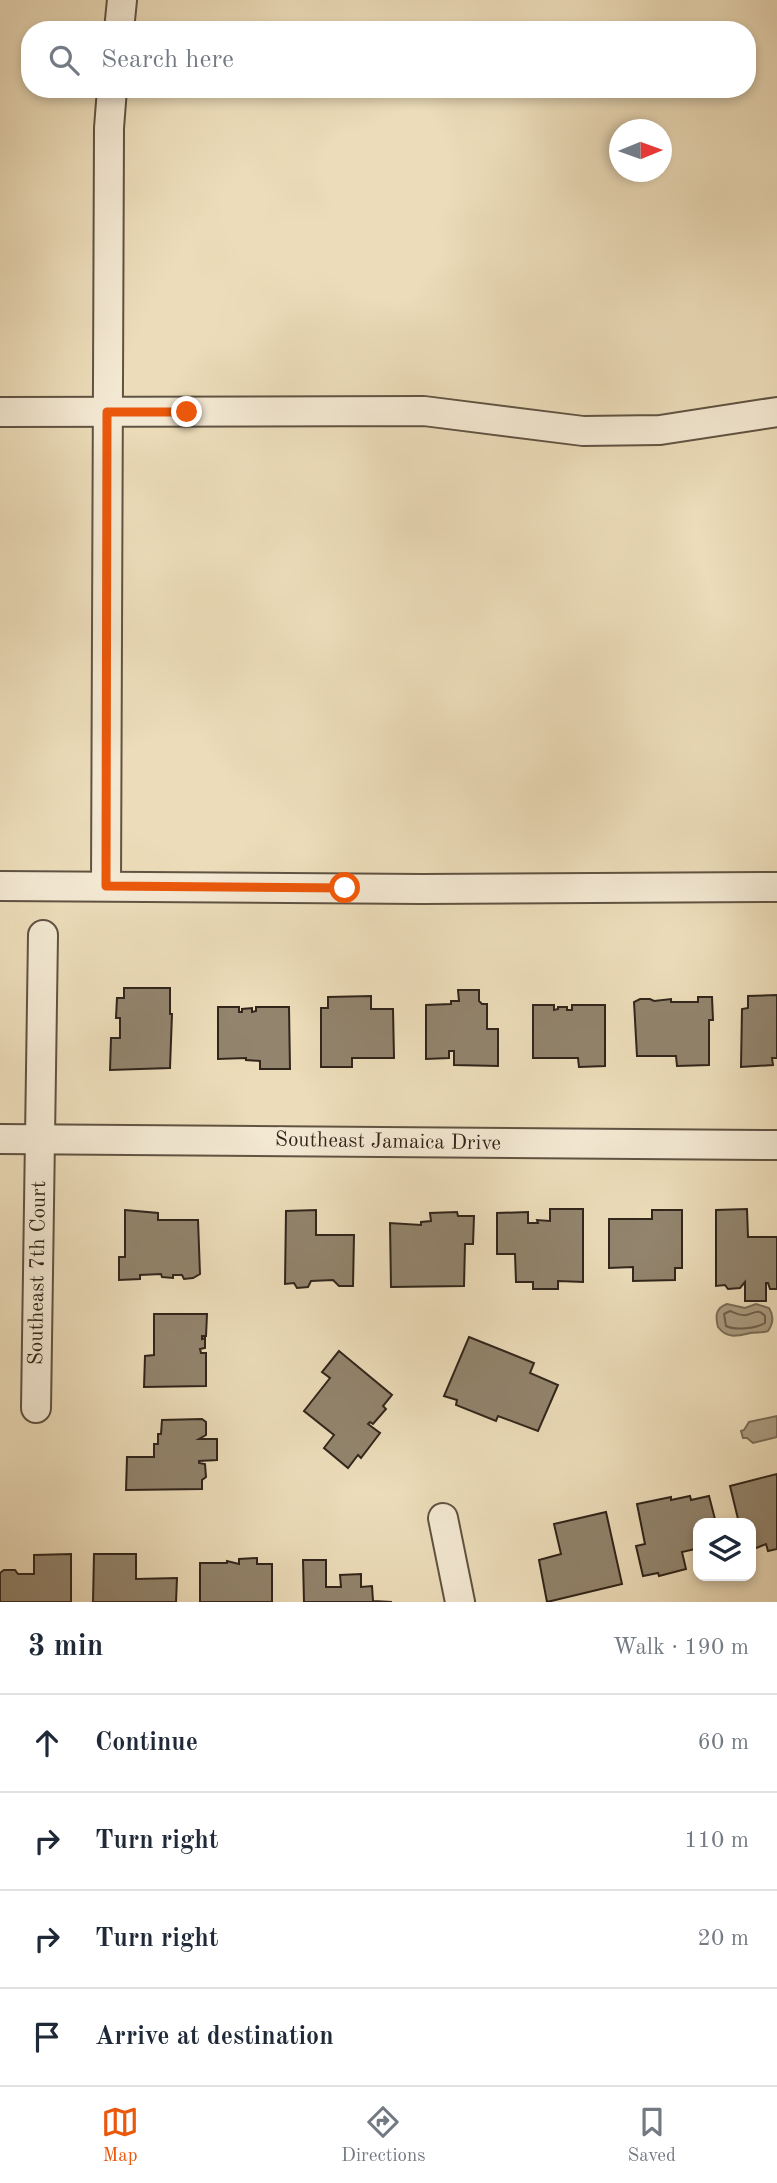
<!DOCTYPE html>
<html lang="en">
<head>
<meta charset="utf-8">
<style>
  body { margin:0; font-family:"Old Standard TT",serif; background:#f6f6f7; color:#1f2937 }
  .controls { position:absolute; right:21px; bottom:21px; display:grid; overflow:hidden; border-radius:14px; box-shadow:0 4px 10px #0003 }
  .controls button { width:63px; height:63px; display:grid; place-items:center; padding:0; border:0; border-bottom:2px solid #e0e1e3; background:#fff; color:#1f2937; font:35px sans-serif }
  .compass { position:absolute; left:609px; top:119px; width:63px; height:63px; border-radius:50%; background:#fff; box-shadow:0 4px 10px #0003; rotate:89deg }
  .stop { position:absolute; width:21px; height:21px; margin:-16px; border:5px solid #ea580c; border-radius:50%; background:#fff }
  .stop.end { background:#ea580c; border-color:#fff; box-shadow:0 2px 7px #0008 }
  .list { margin:0; padding:0; list-style:none }
  h2 { display:flex; justify-content:space-between; align-items:center; height:91px; margin:0; padding:0 28px; font-size:30px }
  h2 small { font-size:23px; font-weight:400; color:#747a83 }
  .list li { display:grid; grid-template-columns:46px 1fr auto; gap:21px; align-items:center; box-sizing:border-box; height:98px; padding:0 28px; border-top:2px solid #e0e1e3 }
  .list b { display:block; font-size:26px; white-space:nowrap }
  .list em { font-size:23px; font-style:normal; color:#747a83 }
  .icon { flex:none; width:38px; height:38px; fill:none; stroke:currentColor; stroke-width:2; stroke-linecap:round; stroke-linejoin:round }
  .map { position:relative; flex:none; width:777px; height:1602px; overflow:hidden }
  .search { position:absolute; background:#fff; box-shadow:0 4px 10px #0003; left:21px; right:21px; top:21px; height:77px; display:flex; align-items:center; gap:18px; box-sizing:border-box; padding:0 24px; border-radius:28px; color:#747a83; font-size:26px }
  .sheet { height:483px; background:#fff }
  nav { display:flex; justify-content:space-around; align-items:center; box-sizing:border-box; height:98px; border-top:2px solid #e0e1e3; background:#fff; font-size:19px; color:#747a83 }
  nav a { display:grid; justify-items:center; gap:4px }
  nav .on { color:#ea580c }
  .map>svg:first-child { display:block }
  .water { fill:#ac9e83; stroke:#7b6e59; stroke-width:2 }
  .lines { fill:none; stroke-linecap:round; stroke-linejoin:round }
  .shore { stroke:#6e624f; stroke-width:2 }
  .building { fill:#92846d; stroke:#31251b; stroke-width:2 }
  .minor-casing { stroke:#605342; stroke-width:32 }
  .minor { stroke:#f3e8d2; stroke-width:28 }
  .route { stroke:#ea580c; stroke-width:9 }
  .labels { text-anchor:middle; dominant-baseline:central; stroke-width:6; stroke-linejoin:round; paint-order:stroke }
  .street-label { font-size:21px; fill:#31251b; stroke:#f3e8d2 }
</style>
</head>
<body>
<div class="map">
<svg width="777" height="1602" viewBox="0 0 777 1602">
  <rect width="100%" height="100%" fill="#ecdcb9"/>
  <filter id="stains"><feTurbulence type="fractalNoise" baseFrequency=".00286" numOctaves="4"/><feColorMatrix values="0 0 0 0 .2 0 0 0 0 .09 0 0 0 0 .02 0 0 0 .5 -.17"/></filter>
  <radialGradient id="worn" r=".72"><stop offset=".6" stop-color="#630" stop-opacity="0"/><stop offset="1" stop-color="#630" stop-opacity=".3"/></radialGradient>
  <g class="water">
    <path d="M727 1304 745 1308 756 1304 769 1308C774 1316 773 1324 768 1331 762 1333 756 1332 750 1333 737 1336 727 1339 718 1327 715 1315 716 1308 727 1304Z"/>
    <polygon points="777,1416 777,1437 753,1443 747,1438 743,1438 741,1431 744,1430 749,1422"/>
  </g>
  <g class="lines">
    <path class="shore" d="M730 1311C735 1313 740 1316 746 1315 755 1313 758 1308 765 1316V1323C756 1328 736 1331 726 1326L724 1314Z"/>
  </g>
  <g class="building">
    <polygon points="124,988 170,988 170,1014 172,1014 170,1068 110,1070 111,1038 120,1038 120,1018 116,1018 117,998 124,998"/>
    <polygon points="458,990 479,990 479,1001 482,1004 487,1004 487,1029 498,1029 498,1066 454,1065 454,1051 449,1051 449,1058 426,1059 426,1005 451,1004 451,1001 459,1001"/>
    <polygon points="777,995 777,1058 772,1058 773,1065 741,1067 742,1009 748,1008 748,996"/>
    <polygon points="371,996 371,1009 393,1009 394,1058 352,1058 352,1067 321,1067 321,1008 328,1008 328,997"/>
    <polygon points="698,997 712,997 713,1020 709,1020 709,1065 677,1066 676,1056 637,1056 634,1002 640,999 650,999 654,1001 671,999 671,1002 698,1002"/>
    <polygon points="533,1005 554,1005 554,1010 558,1009 558,1007 567,1007 567,1010 572,1010 572,1005 605,1005 605,1066 579,1067 578,1058 533,1058"/>
    <polygon points="218,1007 239,1007 239,1012 242,1012 242,1009 252,1008 252,1012 256,1011 256,1007 289,1007 290,1069 260,1069 260,1061 246,1060 246,1058 218,1059"/>
    <polygon points="550,1209 583,1209 583,1282 558,1281 558,1289 533,1289 533,1282 516,1282 515,1254 497,1254 497,1213 528,1212 528,1223 538,1223 537,1220 550,1221"/>
    <polygon points="747,1209 748,1237 777,1237 777,1289 770,1289 768,1283 766,1283 766,1301 745,1301 745,1282 740,1288 728,1289 725,1285 716,1286 716,1210"/>
    <polygon points="125,1210 158,1213 158,1220 198,1220 200,1274 193,1278 184,1279 182,1275 173,1275 173,1278 162,1277 161,1274 140,1275 140,1279 119,1280 119,1257 125,1257"/>
    <polygon points="316,1210 316,1235 354,1235 353,1286 339,1286 333,1280 311,1281 308,1287 297,1288 294,1283 285,1284 286,1211"/>
    <polygon points="652,1210 682,1210 682,1268 675,1268 675,1280 633,1281 633,1267 609,1268 609,1219 652,1219"/>
    <polygon points="457,1212 458,1216 474,1216 473,1244 465,1244 464,1286 391,1287 390,1223 421,1225 421,1222 431,1221 430,1213"/>
    <polygon points="154,1314 207,1314 206,1336 202,1336 202,1339 205,1338 205,1348 200,1349 201,1353 206,1353 206,1386 144,1387 145,1356 154,1355"/>
    <polygon points="469,1337 534,1363 530,1373 558,1385 538,1431 498,1416 496,1421 456,1405 457,1400 444,1396"/>
    <polygon points="339,1351 392,1395 383,1406 386,1409 373,1424 370,1422 368,1424 380,1433 361,1458 358,1455 348,1468 324,1448 334,1435 304,1411 330,1378 322,1372"/>
    <polygon points="202,1419 206,1422 206,1435 199,1439 217,1439 217,1460 199,1461 199,1463 205,1464 206,1477 202,1480 202,1489 126,1490 127,1457 154,1457 154,1444 158,1444 158,1434 161,1434 162,1420"/>
    <polygon points="777,1474 777,1549 768,1551 766,1544 751,1550 751,1523 739,1523 730,1486"/>
    <polygon points="690,1496 691,1500 709,1496 716,1523 698,1523 698,1553 695,1549 682,1552 686,1569 659,1576 658,1573 643,1576 636,1546 645,1544 637,1504 671,1497 671,1500"/>
    <polygon points="606,1512 622,1584 547,1602 539,1560 561,1554 554,1524"/>
    <polygon points="71,1554 71,1602 0,1602 0,1573 4,1570 15,1570 18,1574 34,1574 34,1555"/>
    <polygon points="94,1554 136,1554 136,1579 177,1578 176,1602 93,1602"/>
    <polygon points="257,1558 257,1564 272,1564 272,1602 200,1602 200,1563 227,1563 227,1561 239,1564 239,1559"/>
    <polygon points="303,1560 326,1560 326,1587 341,1587 340,1575 361,1574 361,1587 372,1586 373,1601 392,1602 304,1602"/>
  </g>
  <g class="lines">
    <defs>
      <g id="minor">
        <polyline points="119,30 122,0"/>
        <polyline points="0,412 424,411 583,431 660,430 777,412"/>
        <polyline points="0,886 422,889 777,887"/>
        <polyline points="106,886 109,128 112,89"/>
        <polyline points="0,1139 777,1145"/>
        <polyline points="36,1408 43,935"/>
        <polyline points="443,1518 460,1602"/>
      </g>
    </defs>
    <use href="#minor" class="minor-casing"/>
    <use href="#minor" class="minor"/>
  </g>
  <g class="lines">
    <polyline class="route" points="187,412 107,412 106,886 345,888"/>
  </g>
  <g class="labels">
    <g class="street-label">
      <text transform="translate(388 1142) rotate(1)">Southeast Jamaica Drive</text>
      <text transform="translate(38 1273) rotate(-89)">Southeast 7th Court</text>
    </g>
  </g>
  <rect width="100%" height="100%" filter="url(#stains)"/>
  <rect width="100%" height="100%" fill="url(#worn)"/>
</svg>
<div class="controls">
<button><svg class="icon" aria-label="layers" viewBox="0 0 24 24"><path d="M12 4l9 5-9 5-9-5zM3 14l9 5 9-5"/></svg></button>
</div>
<svg class="compass" viewBox="-18 -18 36 36"><path d="M0-13l5 13h-10z" fill="#e53935"/><path d="M0 13l5-13h-10z" fill="#747a83"/></svg>
<div class="stop" style="left:345px;top:888px"></div>
<div class="stop end" style="left:187px;top:412px"></div>
<div class="search"><svg class="icon" aria-label="search" viewBox="0 0 24 24"><circle cx="10" cy="10" r="6"/><path d="M15 15l6 6"/></svg>Search here</div>
</div>
<section class="sheet">
<h2>3 min<small>Walk · 190 m</small></h2>
<ul class="list">
<li><svg class="icon" aria-label="ahead" viewBox="0 0 24 24"><path d="M12 20V5M6 11l6-6 6 6"/></svg><div><b>Continue</b></div><em>60 m</em></li>
<li><svg class="icon" aria-label="right" viewBox="0 0 24 24"><path d="M7 20v-9h11M14 6l5 5-5 5"/></svg><div><b>Turn right</b></div><em>110 m</em></li>
<li><svg class="icon" aria-label="right" viewBox="0 0 24 24"><path d="M7 20v-9h11M14 6l5 5-5 5"/></svg><div><b>Turn right</b></div><em>20 m</em></li>
<li><svg class="icon" aria-label="arrive" viewBox="0 0 24 24"><path d="M6 21V4h12l-3 4 3 4H6"/></svg><div><b>Arrive at destination</b></div></li>
</ul>
</section>
<nav>
<a class="on"><svg class="icon" aria-label="map" viewBox="0 0 24 24"><path d="M3 6l6-2 6 2 6-2v14l-6 2-6-2-6 2zM9 4v14M15 6v14"/></svg>Map</a>
<a><svg class="icon" aria-label="directions" viewBox="0 0 24 24"><path d="M12 3l9 9-9 9-9-9zM9 14v-3h6M13 9l2 2-2 2"/></svg>Directions</a>
<a><svg class="icon" aria-label="saved" viewBox="0 0 24 24"><path d="M7 4h10v16l-5-4-5 4z"/></svg>Saved</a>
</nav>
</body>
</html>
